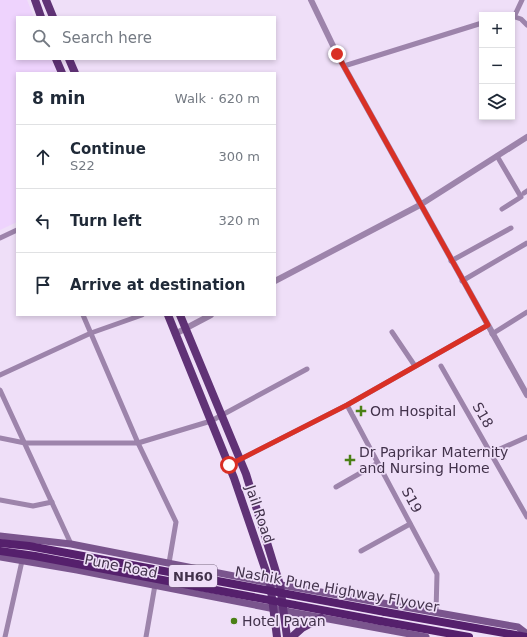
<!DOCTYPE html>
<html lang="en">
<head>
<meta charset="utf-8">
<style>
  body { margin:0; font-family:"DejaVu Sans",sans-serif; background:#f6f6f7; color:#1f2937 }
  .controls { position:absolute; right:12px; top:12px; display:grid; overflow:hidden; border-radius:0px; box-shadow:0 2px 6px #0003 }
  .controls button { width:36px; height:36px; display:grid; place-items:center; padding:0; border:0; border-bottom:1px solid #e0e1e3; background:#fff; color:#1f2937; font:20px sans-serif }
  .stop { position:absolute; width:12px; height:12px; margin:-9px; border:3px solid #d93025; border-radius:50%; background:#fff }
  .stop.end { background:#d93025; border-color:#fff; box-shadow:0 1px 4px #0008 }
  .list { margin:0; padding:0; list-style:none }
  h2 { display:flex; justify-content:space-between; align-items:center; height:52px; margin:0; padding:0 16px; font-size:17px }
  h2 small { font-size:13px; font-weight:400; color:#747a83 }
  .list li { display:grid; grid-template-columns:26px 1fr auto; gap:12px; align-items:center; box-sizing:border-box; height:64px; padding:0 16px; border-top:1px solid #e0e1e3 }
  .list b { display:block; font-size:15px; white-space:nowrap }
  .list p { margin:0; font-size:13px; white-space:nowrap; color:#747a83 }
  .list em { font-size:13px; font-style:normal; color:#747a83 }
  .icon { flex:none; width:22px; height:22px; fill:none; stroke:currentColor; stroke-width:2; stroke-linecap:round; stroke-linejoin:round }
  .map { position:relative; flex:none; width:527px; height:637px; overflow:hidden }
  .search { position:absolute; background:#fff; box-shadow:0 2px 6px #0003; left:16px; top:16px; width:260px; height:44px; display:flex; align-items:center; gap:10px; box-sizing:border-box; padding:0 14px; border-radius:0px; color:#747a83; font-size:15px }
  .panel { position:absolute; background:#fff; box-shadow:0 2px 6px #0003; left:16px; top:72px; width:260px; height:244px; border-radius:0px }
  .map>svg:first-child { display:block }
  .built { fill:#eed3fd }
  .lines { fill:none; stroke-linecap:round; stroke-linejoin:round }
  .minor { stroke:#9d84ab; stroke-width:5 }
  .tertiary { stroke:#9d84ab; stroke-width:6 }
  .secondary { stroke:#7a558d; stroke-width:7 }
  .primary { stroke:#603276; stroke-width:8 }
  .trunk { stroke:#55206c; stroke-width:8 }
  .trunk-bridge { stroke:#55206c; stroke-width:8 }
  .route { stroke:#d93025; stroke-width:5 }
  .poi-dot { fill:#4b8016; stroke:#efdff8; stroke-width:1.5 }
  .labels { text-anchor:middle; dominant-baseline:central; stroke-width:3.5; stroke-linejoin:round; paint-order:stroke }
  .shield { fill:#efdff8; stroke:#76667f; stroke-width:1 }
  .shield-label { font-size:13px; font-weight:bold; fill:#42324b }
  .poi-label { font-size:14px; fill:#42324b; stroke:#efdff8; text-anchor:start }
  .street-label { font-size:14px; fill:#42324b; stroke:#efdff8 }
</style>
</head>
<body>
<div class="map">
<svg width="527" height="637" viewBox="0 0 527 637">
  <rect width="100%" height="100%" fill="#efdff8"/>
  <polygon class="built" points="0,0 27,0 34,17 17,17 17,59 51,59 57,73 17,73 17,222 0,230"/>
  <g class="lines">
    <g class="minor">
      <polyline points="507,15 508,15"/>
      <polyline points="512,16 521,19 527,25"/>
      <polyline points="514,17 522,0"/>
      <polyline points="344,66 482,23"/>
      <polyline points="497,156 521,197 502,209"/>
      <polyline points="524,193 527,191"/>
      <polyline points="0,238 17,230"/>
      <polyline points="451,261 511,228"/>
      <polyline points="462,281 527,243"/>
      <polyline points="392,332 415,366"/>
      <polyline points="492,334 527,312"/>
      <polyline points="441,366 527,517"/>
      <polyline points="0,375 91,333 142,315"/>
      <polyline points="0,390 71,544"/>
      <polyline points="347,405 437,574 436,612"/>
      <polyline points="0,438 25,443 138,443 83,315"/>
      <polyline points="491,453 527,437"/>
      <polyline points="229,465 347,405 488,325"/>
      <polyline points="336,487 378,463"/>
      <polyline points="0,500 33,506 52,502"/>
      <polyline points="361,551 410,524"/>
      <polyline points="169,563 176,522 138,443 211,421 307,369"/>
      <polyline points="5,637 22,561"/>
      <polyline points="146,637 155,585"/>
    </g>
    <g class="tertiary">
      <polyline points="311,0 337,54 527,395"/>
      <polyline points="275,281 420,205 527,137"/>
      <polyline points="175,334 211,315"/>
    </g>
    <g class="secondary">
      <polyline points="0,536 71,544 270,583 518,627 527,634"/>
      <polyline points="0,557 77,570 285,611 426,637"/>
    </g>
    <g class="primary">
      <polyline points="35,0 41,17"/>
      <polyline points="46,0 53,17"/>
      <polyline points="56,59 62,73"/>
      <polyline points="69,59 75,73"/>
      <polyline points="168,315 234,478 270,583 277,637"/>
      <polyline points="180,315 246,474 280,585 287,637"/>
      <polyline points="292,637 302,628 321,618"/>
    </g>
    <g class="trunk">
      <polyline points="385,612 527,637"/>
      <polyline points="380,621 469,637"/>
    </g>
    <g class="trunk-bridge">
      <polyline points="0,543 29,546 385,612"/>
      <polyline points="0,551 35,556 380,621"/>
    </g>
  </g>
  <g class="lines">
    <polyline class="route" points="229,465 347,405 488,325 337,54"/>
  </g>
  <g class="poi-dot">
    <path d="M359 405h4v4h4v4h-4v4h-4v-4h-4v-4h4z"/>
    <path d="M348 454h4v4h4v4h-4v4h-4v-4h-4v-4h4z"/>
    <circle cx="234" cy="621" r="4"/>
  </g>
  <g class="labels">
    <rect class="shield" x="169" y="565" width="48" height="22" rx="3"/>
    <g class="shield-label">
      <text x="193" y="576">NH60</text>
    </g>
    <g class="poi-label">
      <text x="370" y="411">Om Hospital</text>
      <text x="359" y="452">Dr Paprikar Maternity<tspan x="359" dy="16">and Nursing Home</tspan></text>
      <text x="242" y="621">Hotel Pavan</text>
    </g>
    <g class="street-label">
      <text transform="translate(483 415) rotate(60)">S18</text>
      <text transform="translate(412 500) rotate(62)">S19</text>
      <text transform="translate(260 514) rotate(71)">Jail Road</text>
      <text transform="translate(121 566) rotate(11)">Pune Road</text>
      <text transform="translate(337 589) rotate(10)">Nashik Pune Highway Flyover</text>
    </g>
  </g>
</svg>
<div class="controls">
<button>+</button>
<button>−</button>
<button><svg class="icon" aria-label="layers" viewBox="0 0 24 24"><path d="M12 4l9 5-9 5-9-5zM3 14l9 5 9-5"/></svg></button>
</div>
<div class="stop" style="left:229px;top:465px"></div>
<div class="stop end" style="left:337px;top:54px"></div>
<div class="search"><svg class="icon" aria-label="search" viewBox="0 0 24 24"><circle cx="10" cy="10" r="6"/><path d="M15 15l6 6"/></svg>Search here</div>
<section class="panel">
<h2>8 min<small>Walk · 620 m</small></h2>
<ul class="list">
<li><svg class="icon" aria-label="ahead" viewBox="0 0 24 24"><path d="M12 20V5M6 11l6-6 6 6"/></svg><div><b>Continue</b><p>S22</p></div><em>300 m</em></li>
<li><svg class="icon" aria-label="left" viewBox="0 0 24 24"><path d="M17 20v-9H6M10 6l-5 5 5 5"/></svg><div><b>Turn left</b></div><em>320 m</em></li>
<li><svg class="icon" aria-label="arrive" viewBox="0 0 24 24"><path d="M6 21V4h12l-3 4 3 4H6"/></svg><div><b>Arrive at destination</b></div></li>
</ul>
</section>
</div>
</body>
</html>
